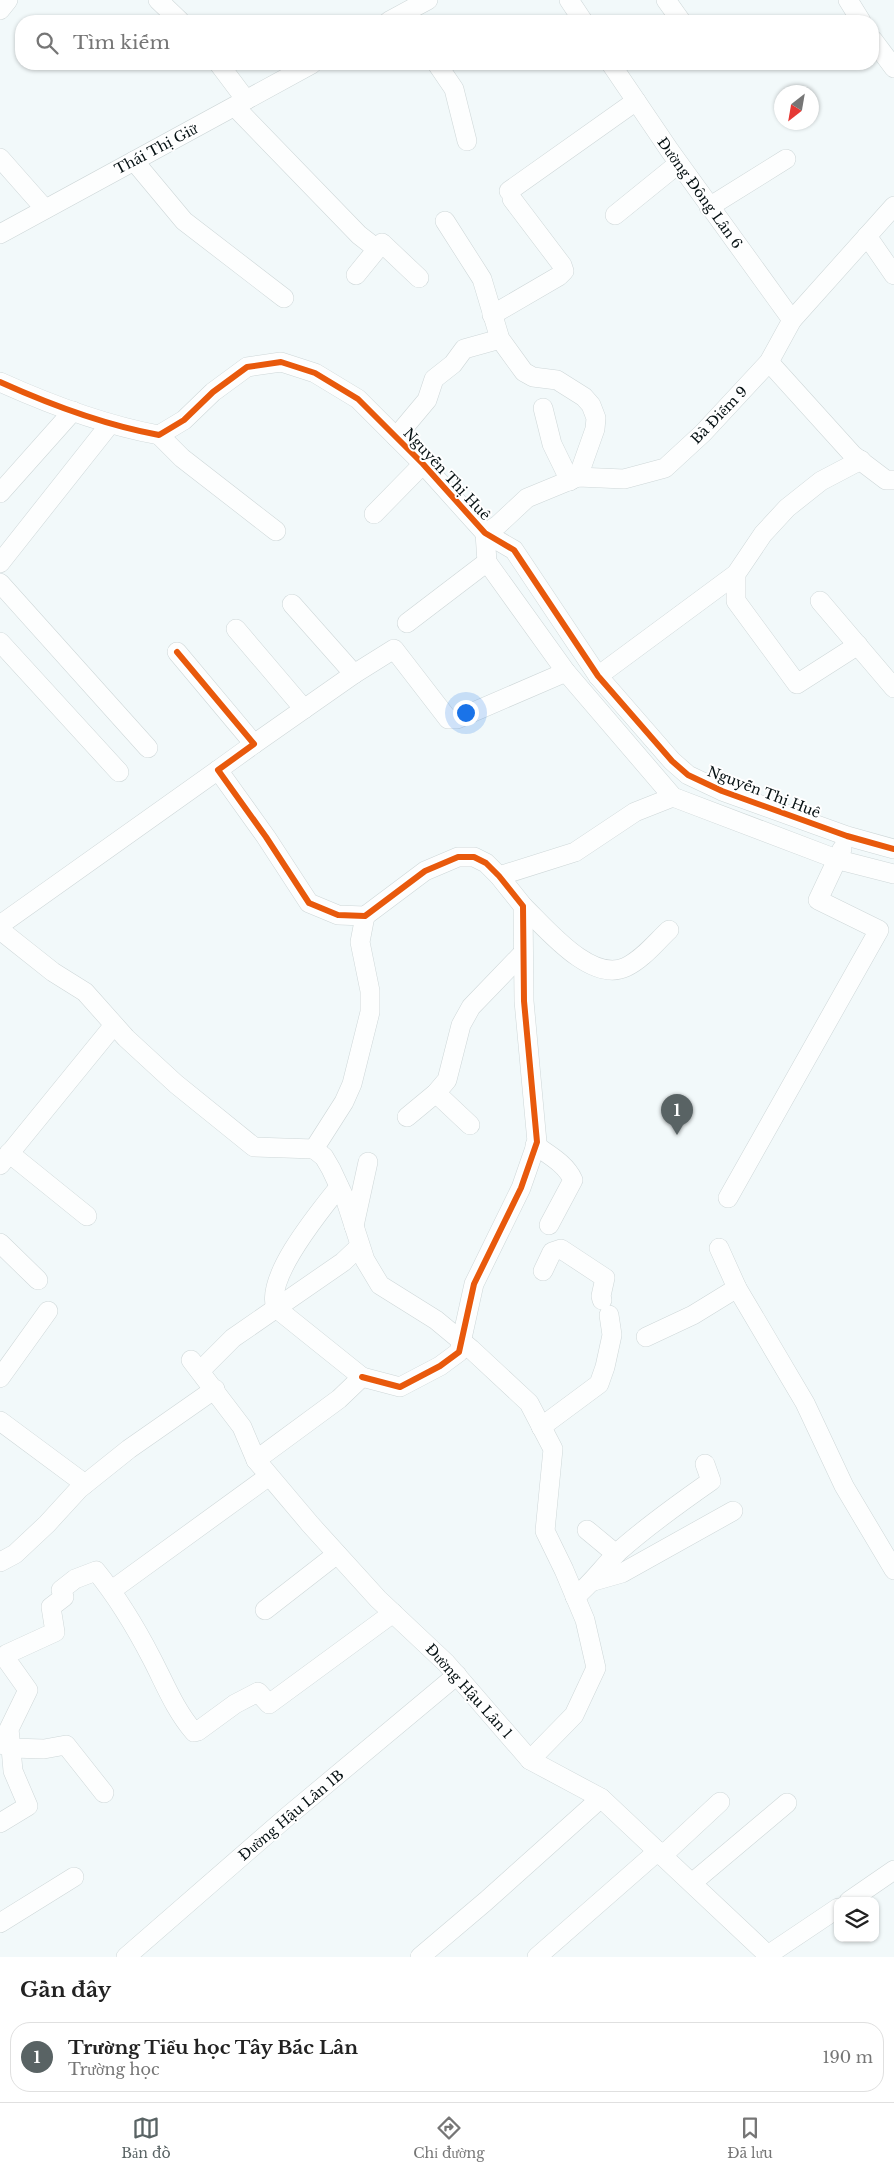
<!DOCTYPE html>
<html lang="vi">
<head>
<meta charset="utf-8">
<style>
  body { margin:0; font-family:"Libre Baskerville",serif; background:#f2f2f2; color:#222 }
  .controls { position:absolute; right:15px; bottom:15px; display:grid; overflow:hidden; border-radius:10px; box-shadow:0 1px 4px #0004 }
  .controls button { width:45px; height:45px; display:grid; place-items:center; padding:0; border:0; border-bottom:1px solid #e0e0e0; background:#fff; color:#222; font:25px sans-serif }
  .compass { position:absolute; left:774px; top:85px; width:45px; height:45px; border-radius:50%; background:#fff; box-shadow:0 1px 4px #0004; rotate:211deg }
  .you { position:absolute; left:465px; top:712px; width:18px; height:18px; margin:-12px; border:4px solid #fff; border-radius:50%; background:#1a73e8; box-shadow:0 0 0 8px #1a73e833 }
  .badge { display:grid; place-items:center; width:32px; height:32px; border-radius:50%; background:#596364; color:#fff; font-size:16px; font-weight:700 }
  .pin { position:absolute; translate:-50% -41px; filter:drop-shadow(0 1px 2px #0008) }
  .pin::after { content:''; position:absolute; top:26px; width:18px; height:15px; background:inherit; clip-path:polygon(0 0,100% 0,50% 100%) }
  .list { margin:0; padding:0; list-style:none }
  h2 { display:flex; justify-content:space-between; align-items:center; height:65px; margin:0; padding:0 20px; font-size:21px }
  h2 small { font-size:16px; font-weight:400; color:#767676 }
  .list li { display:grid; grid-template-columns:32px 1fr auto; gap:15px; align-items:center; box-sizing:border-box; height:70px; margin:0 10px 10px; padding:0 10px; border:1px solid #e0e0e0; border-radius:20px }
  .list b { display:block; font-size:19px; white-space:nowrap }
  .list p { margin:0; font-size:16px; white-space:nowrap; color:#767676 }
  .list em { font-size:16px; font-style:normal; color:#767676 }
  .icon { flex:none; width:28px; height:28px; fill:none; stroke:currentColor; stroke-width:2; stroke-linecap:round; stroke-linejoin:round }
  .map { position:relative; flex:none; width:894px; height:1957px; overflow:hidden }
  .search { position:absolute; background:#fff; box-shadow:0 1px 4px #0004; left:15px; right:15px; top:15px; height:55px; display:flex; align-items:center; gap:12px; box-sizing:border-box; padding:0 18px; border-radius:20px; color:#767676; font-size:19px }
  .sheet { height:145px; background:#fff }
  nav { display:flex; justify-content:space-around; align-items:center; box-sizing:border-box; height:70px; border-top:1px solid #e0e0e0; background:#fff; font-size:14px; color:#767676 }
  nav a { display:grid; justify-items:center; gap:2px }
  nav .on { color:#596364 }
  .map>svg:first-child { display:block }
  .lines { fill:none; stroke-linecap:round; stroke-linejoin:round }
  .minor-casing { stroke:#ced7d8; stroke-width:20 }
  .minor { stroke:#fdfefe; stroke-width:19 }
  .cycleway-casing { stroke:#fff; stroke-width:9 }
  .cycleway { stroke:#e8590c; stroke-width:6 }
  .labels { text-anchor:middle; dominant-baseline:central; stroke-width:4; stroke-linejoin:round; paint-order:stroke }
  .street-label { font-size:14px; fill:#071214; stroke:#fff }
</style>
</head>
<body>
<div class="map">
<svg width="894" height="1957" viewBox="0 0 894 1957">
  <rect width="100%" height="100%" fill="#f2f9fa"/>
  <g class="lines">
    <defs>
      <g id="minor">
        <polyline points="158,0 180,21"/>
        <polyline points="569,0 583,21"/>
        <polyline points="666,0 681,21"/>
        <polyline points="848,0 861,21"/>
        <polyline points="0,10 8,0"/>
        <polyline points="389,21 428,0"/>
        <polyline points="873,40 894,68"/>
        <polyline points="219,64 246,100"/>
        <polyline points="437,64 454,89 467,141"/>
        <polyline points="611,64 670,151 792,320"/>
        <polyline points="235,107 359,235 377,249"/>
        <polyline points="0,158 45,209"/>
        <polyline points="134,161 184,221 284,298"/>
        <polyline points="509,191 636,101"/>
        <polyline points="709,207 786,159"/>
        <polyline points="615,215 678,164"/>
        <polyline points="445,221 482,279 500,339 524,372 533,377 557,380 584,397 591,405 596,418 595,429 578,477"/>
        <polyline points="0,234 312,64"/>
        <polyline points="867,236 894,275"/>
        <polyline points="356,275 382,243 419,278"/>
        <polyline points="492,315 559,276 564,271 562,265 512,199"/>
        <polyline points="769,362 853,455 886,480 894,480"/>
        <path d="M0 382C51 405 104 425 159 435L184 420 213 392 247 367 281 362 315 373 358 399 423 464 485 533 514 550 598 676 672 761 688 775 722 791 847 836 894 849"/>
        <polyline points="543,408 552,444 570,481"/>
        <polyline points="159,435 182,458 276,531"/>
        <polyline points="396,437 427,400 434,379 453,364 464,349 500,339"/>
        <polyline points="0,493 73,411"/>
        <polyline points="374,514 423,464"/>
        <polyline points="485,533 487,562 566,672 673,797 839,860 894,874"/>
        <polyline points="485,533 498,525 527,498 578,477 624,479 665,468 703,433 769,362 792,320 894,206"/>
        <polyline points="0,563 110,424"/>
        <polyline points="0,583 148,748"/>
        <polyline points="820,601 894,688"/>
        <polyline points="292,604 354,674 394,649 448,719 457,719 566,672"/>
        <polyline points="407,623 487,562"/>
        <polyline points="236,629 304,709 254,744"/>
        <polyline points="0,642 119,772"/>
        <polyline points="858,645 797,684 736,601 736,574 763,534 787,508 821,481 861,460"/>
        <polyline points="177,652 254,744 218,770 266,837 309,903 338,915 365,916 425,871 458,857 474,857 486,863 499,876 523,906 524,1001 537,1142 521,1188 474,1284 459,1352 440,1366 400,1387 362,1377"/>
        <polyline points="598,676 736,574"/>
        <polyline points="304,709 354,674"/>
        <polyline points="499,876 575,852 635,812 673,797"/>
        <path d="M523 906C545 927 591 984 626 967 643 959 656 942 669 930"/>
        <polyline points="365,916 360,942 370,991 370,1012 352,1084 344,1102 314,1149 324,1157 331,1169 346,1201 365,1260 380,1285 436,1320 471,1349 529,1403 553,1449 545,1531 564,1570 585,1620 596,1668 574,1715 530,1760"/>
        <polyline points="0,925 218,770"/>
        <polyline points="0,930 53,972 85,992 126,1038 176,1084 254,1147 314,1149"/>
        <polyline points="436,1093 470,1125"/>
        <polyline points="407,1117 436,1093 447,1080 461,1025 471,1007 523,953"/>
        <path d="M535 1145C549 1155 566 1164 573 1180L549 1225"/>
        <polyline points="9,1153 87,1216"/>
        <polyline points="0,1165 114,1025"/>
        <polyline points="728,1198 879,930 818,900 842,849"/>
        <polyline points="354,1226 368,1162"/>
        <polyline points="0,1243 38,1280"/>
        <polyline points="719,1248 737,1288 805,1403 844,1486 894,1570"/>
        <polyline points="543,1271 552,1252 561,1249 605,1278 601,1296 602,1300"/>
        <polyline points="646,1337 693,1315 737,1288"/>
        <polyline points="191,1360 242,1427 256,1460 310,1524 378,1599 446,1663 530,1760 601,1798 770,1957"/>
        <polyline points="200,1371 233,1338 343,1262 360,1246"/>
        <polyline points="0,1378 48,1311"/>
        <polyline points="0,1421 85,1484"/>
        <polyline points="541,1427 599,1384 605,1367 612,1335 609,1315"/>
        <path d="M256 1460 339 1399 362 1377 276 1308C264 1278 320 1211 339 1187"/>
        <polyline points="587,1530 616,1554"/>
        <polyline points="0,1562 15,1554 47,1524 79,1489 129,1449 215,1389"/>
        <polyline points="594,1581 622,1573 733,1511"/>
        <polyline points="112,1590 269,1476"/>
        <path d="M575 1597C592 1583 603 1567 618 1552 647 1526 678 1504 711 1481L705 1464"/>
        <polyline points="265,1610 337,1554"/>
        <path d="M104 1793 66 1745 44 1749 11 1748 9 1729 28 1690 6 1659 7 1654 55 1632 51 1607 64 1597 61 1590 75 1579 96 1571C118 1598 136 1628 152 1659 165 1684 175 1710 194 1732L198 1731 235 1704 258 1692 269 1704 393 1613"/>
        <polyline points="0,1823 28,1806 13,1771 11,1748 1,1744"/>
        <polyline points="662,1856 720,1802"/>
        <polyline points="692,1883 787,1803"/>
        <polyline points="849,1901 894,1870"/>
        <polyline points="0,1923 74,1877"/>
        <polyline points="768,1955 838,1908"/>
        <polyline points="126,1957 288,1816 457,1675"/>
        <polyline points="420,1957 486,1901 601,1798"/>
        <polyline points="537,1957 658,1851"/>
      </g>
    </defs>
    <use href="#minor" class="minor-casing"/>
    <use href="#minor" class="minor"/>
    <defs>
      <g id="cycleway">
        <path d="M0 382C51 405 104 425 159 435L184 420 213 392 247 367 281 362 315 373 358 399 423 464 485 533 514 550 598 676 672 761 688 775 722 791 847 836 894 849"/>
        <polyline points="177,652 254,744 218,770 266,837 309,903 338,915 365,916 425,871 458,857 474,857 486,863 499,876 523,906 524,1001 537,1142 521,1188 474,1284 459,1352 440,1366 400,1387 362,1377"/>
      </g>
    </defs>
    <use href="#cycleway" class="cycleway-casing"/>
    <use href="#cycleway" class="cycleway"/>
  </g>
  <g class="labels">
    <g class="street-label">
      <text transform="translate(156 149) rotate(-28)">Thái Thị Giữ</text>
      <text transform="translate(700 193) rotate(54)">Đường Đông Lân 6</text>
      <text transform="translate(719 415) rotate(-46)">Bà Điểm 9</text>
      <text transform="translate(447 474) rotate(47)">Nguyễn Thị Huê</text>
      <text transform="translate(764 792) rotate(21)">Nguyễn Thị Huê</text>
      <text transform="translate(469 1691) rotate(48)">Đường Hậu Lân 1</text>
      <text transform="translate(291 1815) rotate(-40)">Đường Hậu Lân 1B</text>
    </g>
  </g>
</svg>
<div class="controls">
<button><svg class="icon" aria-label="layers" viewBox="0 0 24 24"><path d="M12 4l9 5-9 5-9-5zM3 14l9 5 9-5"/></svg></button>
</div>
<svg class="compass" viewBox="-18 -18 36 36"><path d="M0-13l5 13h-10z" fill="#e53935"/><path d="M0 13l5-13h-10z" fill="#767676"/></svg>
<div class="you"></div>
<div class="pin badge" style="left:677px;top:1135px">1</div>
<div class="search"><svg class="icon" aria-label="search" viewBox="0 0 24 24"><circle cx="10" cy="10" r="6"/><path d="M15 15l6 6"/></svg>Tìm kiếm</div>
</div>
<section class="sheet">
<h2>Gần đây<small></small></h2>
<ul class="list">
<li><span class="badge">1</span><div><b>Trường Tiểu học Tây Bắc Lân</b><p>Trường học</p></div><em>190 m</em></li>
</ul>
</section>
<nav>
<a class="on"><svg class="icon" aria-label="map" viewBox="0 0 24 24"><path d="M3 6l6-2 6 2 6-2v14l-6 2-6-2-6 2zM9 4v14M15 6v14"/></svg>Bản đồ</a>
<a><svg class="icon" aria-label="directions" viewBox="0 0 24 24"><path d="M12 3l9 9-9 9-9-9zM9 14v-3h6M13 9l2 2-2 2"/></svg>Chỉ đường</a>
<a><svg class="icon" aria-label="saved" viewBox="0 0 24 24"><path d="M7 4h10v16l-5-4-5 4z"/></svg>Đã lưu</a>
</nav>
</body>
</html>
